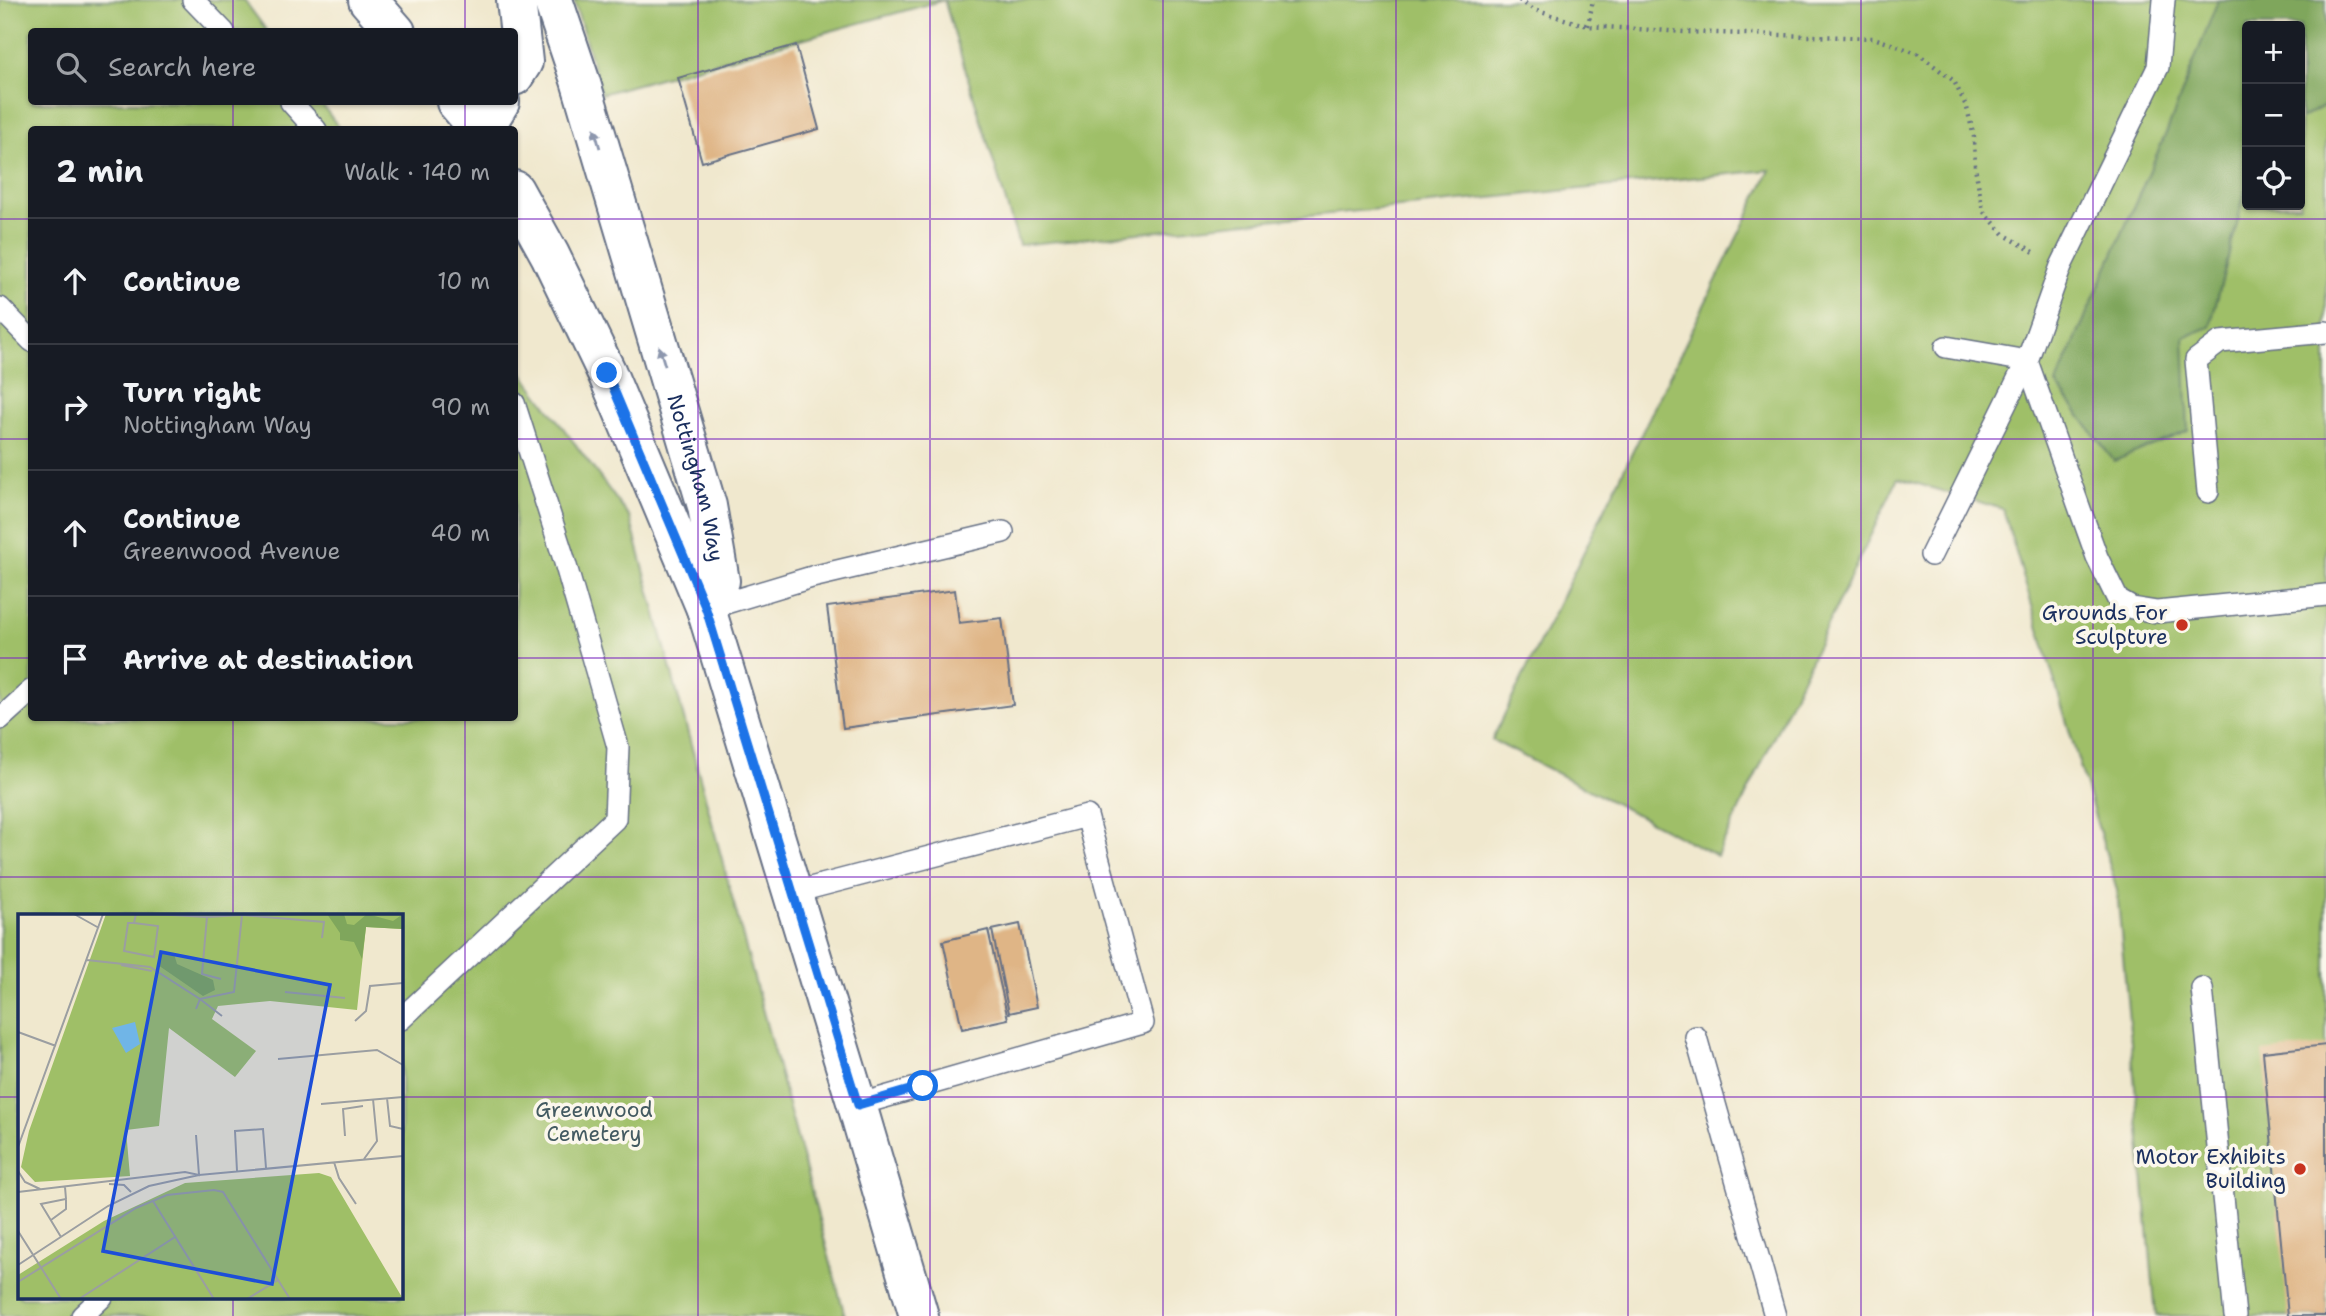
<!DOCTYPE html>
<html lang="en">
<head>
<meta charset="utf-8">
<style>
  body { margin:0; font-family:"Shantell Sans",sans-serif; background:#20242c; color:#f1f3f6 }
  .controls { position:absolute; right:21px; top:21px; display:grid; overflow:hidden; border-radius:7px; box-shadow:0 2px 5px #0004 }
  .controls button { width:63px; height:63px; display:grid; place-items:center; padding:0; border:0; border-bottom:2px solid #363941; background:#171b24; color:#f1f3f6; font:35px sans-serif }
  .stop { position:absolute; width:21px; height:21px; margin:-16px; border:5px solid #1a73e8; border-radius:50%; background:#fff }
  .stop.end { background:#1a73e8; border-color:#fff; box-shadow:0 2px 7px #0008 }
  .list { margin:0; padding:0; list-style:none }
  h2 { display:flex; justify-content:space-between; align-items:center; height:91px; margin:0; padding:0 28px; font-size:30px }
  h2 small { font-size:23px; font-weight:400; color:#9ea1a6 }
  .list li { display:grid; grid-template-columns:46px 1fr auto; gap:21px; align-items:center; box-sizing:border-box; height:126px; padding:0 28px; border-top:2px solid #363941 }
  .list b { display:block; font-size:26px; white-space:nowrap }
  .list p { margin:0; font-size:23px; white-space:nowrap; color:#9ea1a6 }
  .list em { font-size:23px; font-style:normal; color:#9ea1a6 }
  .icon { flex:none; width:38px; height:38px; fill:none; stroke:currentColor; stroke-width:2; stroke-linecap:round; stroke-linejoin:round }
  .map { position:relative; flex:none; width:2326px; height:1316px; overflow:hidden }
  .search { position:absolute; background:#171b24; box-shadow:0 2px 5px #0004; left:28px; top:28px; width:490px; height:77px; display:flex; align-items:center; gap:18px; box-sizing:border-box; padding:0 24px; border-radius:7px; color:#9ea1a6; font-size:26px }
  .panel { position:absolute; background:#171b24; box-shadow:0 2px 5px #0004; left:28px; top:126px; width:490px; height:595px; border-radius:7px }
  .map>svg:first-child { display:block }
  .green { fill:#9fbf67; stroke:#5d7762; stroke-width:2; fill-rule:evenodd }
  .forest { fill:#7fa65c; stroke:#4d6a5d; stroke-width:2 }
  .building { fill:#dfb586 }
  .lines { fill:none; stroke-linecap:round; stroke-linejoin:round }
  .lane-casing { stroke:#667085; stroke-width:24 }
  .secondary-casing { stroke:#667085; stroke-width:42 }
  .primary-casing { stroke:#667085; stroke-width:42 }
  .path { stroke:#667085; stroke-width:4.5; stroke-dasharray:2 5; stroke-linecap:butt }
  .lane { stroke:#fff; stroke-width:21 }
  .secondary { stroke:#fff; stroke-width:38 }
  .primary { stroke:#fff; stroke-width:38 }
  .oneway { fill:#8d97ae }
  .route { stroke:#1a73e8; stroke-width:9 }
  .grid { fill:none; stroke:#7b2cbf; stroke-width:2; stroke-opacity:0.55 }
  .poi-dot { fill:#c8321e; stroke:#fbf7ec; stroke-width:2.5 }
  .labels { text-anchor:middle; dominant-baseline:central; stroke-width:7; stroke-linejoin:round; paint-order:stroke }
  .street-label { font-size:21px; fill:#1b2f5e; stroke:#fbf7ec }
  .poi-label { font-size:21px; fill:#1b2f5e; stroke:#fbf7ec; text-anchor:end }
  .park-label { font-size:21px; fill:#435a61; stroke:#fbf7ec }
  .inset-road { fill:none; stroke:#9b9ea1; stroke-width:2 }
  .view { fill:#1d4ed8; fill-opacity:0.15; stroke:#1d4ed8; stroke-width:3.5 }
  .inset-edge { fill:none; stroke:#1b2f5e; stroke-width:3.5 }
</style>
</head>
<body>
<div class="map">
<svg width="2326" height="1316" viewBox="0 0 2326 1316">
  <rect width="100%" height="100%" fill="#fbf7ec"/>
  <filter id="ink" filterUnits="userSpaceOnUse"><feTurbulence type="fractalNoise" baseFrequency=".0143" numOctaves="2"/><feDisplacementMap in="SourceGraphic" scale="14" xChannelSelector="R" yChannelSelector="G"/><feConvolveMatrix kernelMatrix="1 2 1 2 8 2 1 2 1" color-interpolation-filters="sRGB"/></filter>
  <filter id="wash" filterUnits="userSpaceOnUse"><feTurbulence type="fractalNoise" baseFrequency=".00686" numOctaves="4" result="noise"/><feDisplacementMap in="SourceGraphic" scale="28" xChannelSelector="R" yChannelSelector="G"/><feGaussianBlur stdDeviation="1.57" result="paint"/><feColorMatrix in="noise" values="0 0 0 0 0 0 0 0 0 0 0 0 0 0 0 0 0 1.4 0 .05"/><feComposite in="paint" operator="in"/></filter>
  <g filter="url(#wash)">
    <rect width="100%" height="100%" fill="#f0e8ce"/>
    <g class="green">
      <path d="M0 0H244L267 31 32 32V102H320L340 129 32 130V718H514L515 363 630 518 845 1316H0ZM19 915H401V1297H19Z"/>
      <path d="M574 0H2326V1316H2156L2117 890 2003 509 1898 478 1717 856 1492 740 1770 170 1019 245 944 0 601 94ZM2247 26H2300V205H2247Z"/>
    </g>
    <polygon class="forest" points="2218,0 2326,0 2326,105 2300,119 2300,26 2247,26 2247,185 2210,327 2184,337 2188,431 2114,461 2056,384 2167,131"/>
    <g id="blocks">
      <g class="building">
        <polygon points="796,45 819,129 702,162 678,78"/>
        <polygon points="955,590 959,623 1002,618 1013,705 843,728 827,607"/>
        <polygon points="1020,924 1037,1007 1009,1013 992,930"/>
        <polygon points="988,930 1008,1019 962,1029 943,941"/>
        <polygon points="2326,1045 2326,1316 2288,1316 2263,1052"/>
      </g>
    </g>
  </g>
  <g filter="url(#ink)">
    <use href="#blocks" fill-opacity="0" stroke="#667085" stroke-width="2"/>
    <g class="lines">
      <defs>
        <g id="lane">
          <polyline points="193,0 224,32"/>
          <polyline points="2164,0 2158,67 2061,266 2027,361 2097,557 2118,600 2132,608 2157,612 2326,595"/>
          <polyline points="291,102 316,130"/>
          <polyline points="0,308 32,341"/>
          <polyline points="2208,492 2196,360 2220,342 2326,332"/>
          <polyline points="1931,555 2027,361 1946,347"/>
          <polyline points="706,609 812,577 1003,532"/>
          <polyline points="0,719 32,690"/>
          <polyline points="791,893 1087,816 1143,1023 857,1105"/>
          <polyline points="2202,988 2235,1316"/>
          <polyline points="401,1019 615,819 618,747 564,559 514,403"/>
          <polyline points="1696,1037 1775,1316"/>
          <polyline points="82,1316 102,1297"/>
        </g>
        <g id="secondary">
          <path id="s1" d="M553 0 580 80 707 506 720 581 706 609"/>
          <polyline points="514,76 523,62 516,0"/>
          <polyline points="483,130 500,102"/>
        </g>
        <g id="primary">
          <polyline points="368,0 396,32"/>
          <polyline points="456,102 480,130"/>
          <polyline points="514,190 550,255 607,373 706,609 857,1105 919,1316"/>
        </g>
      </defs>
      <use href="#lane" class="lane-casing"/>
      <use href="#secondary" class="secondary-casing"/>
      <use href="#primary" class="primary-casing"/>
      <g class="path">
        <polyline points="1519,0 1534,10 1588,26 1685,32 1874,38 1917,53 1954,81 1967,108 1974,137 1975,167 1983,211 2005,235 2034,252"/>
        <polyline points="1588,26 1593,0"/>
      </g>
      <use href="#lane" class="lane"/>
      <use href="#secondary" class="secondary"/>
      <use href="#primary" class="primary"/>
    </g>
    <defs><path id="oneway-solid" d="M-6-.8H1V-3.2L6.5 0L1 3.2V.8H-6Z" transform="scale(1.75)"/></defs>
    <g class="oneway">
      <use href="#oneway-solid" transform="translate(597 138) rotate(-106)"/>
      <use href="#oneway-solid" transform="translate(662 356) rotate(-107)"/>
    </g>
  </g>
  <g class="lines" filter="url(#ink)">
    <polyline class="route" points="607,373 706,609 858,1105 923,1086"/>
  </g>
  <path class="grid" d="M233 0V32M465 0V32M698 0V1316M930 0V1316M1163 0V1316M1396 0V1316M1628 0V1316M1861 0V1316M2093 0V1316M233 102V130M465 102V130M0 219H32M514 219H2326M0 439H32M514 439H2326M0 658H32M514 658H2326M233 718V915M465 718V1316M0 877H2326M0 1097H19M401 1097H2326M233 1297V1316"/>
  <g class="poi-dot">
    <circle cx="2182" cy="625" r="7"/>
    <circle cx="2300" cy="1169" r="7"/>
  </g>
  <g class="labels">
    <g class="street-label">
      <text stroke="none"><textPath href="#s1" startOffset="499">Nottingham Way</textPath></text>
    </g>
    <g class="poi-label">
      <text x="2168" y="613">Grounds For<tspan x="2168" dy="24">Sculpture</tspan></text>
      <text x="2286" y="1157">Motor Exhibits<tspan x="2286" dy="24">Building</tspan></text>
    </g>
    <g class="park-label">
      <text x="594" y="1110">Greenwood<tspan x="594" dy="24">Cemetery</tspan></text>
    </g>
  </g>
  <g transform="translate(18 914)">
    <rect width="385" height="385" fill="#f0e8ce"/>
    <path d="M88 0H385V15L348 13 339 96 252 87 200 92 194 105 238 137 217 163 151 114 141 212 108 216 112 262 17 268 3 253 11 217ZM301 259 313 263 385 385H0V361L86 307 167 269Z" fill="#9fbf67"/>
    <path d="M309 0H326L329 10 336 11 349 0 375 7 385 0V15L348 13 344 45 336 28 322 26V19ZM141 37 156 40 159 50 195 66 197 76 185 82 140 51Z" fill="#7fa65c"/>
    <path d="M117 108 122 130 108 139 94 114Z" fill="#70b5e7"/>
    <path class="inset-road" d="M56 0 81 14M136 0 189 3M116 9 140 12 136 43 106 37 110 9H116L118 0M69 46 132 53 182 85 216 78 224 1 306 8 304 24M103 51 134 57M203 65 184 60 189 3 224 1M267 78 327 84M178 95 182 85 204 102M337 107 348 97 352 72 385 69M0 118 38 132M260 145 359 136 385 151M369 184 372 212 385 215M303 190 385 183M327 222 325 195 345 192M0 233 85 0M346 245 359 227 355 185M316 248 321 264 338 290M0 257 7 268 22 275M219 257 217 217 245 215 248 254M91 270 106 271 113 278M0 278 167 258 181 261 178 221M135 287 196 385M33 306 48 295V285M0 317 43 385M43 323 23 290 48 285 47 273M0 351 90 292 131 272 181 261 385 242M0 368 118 294 149 281 196 276 205 278 272 385M61 385 157 323M229 385 260 366"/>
    <path class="view" d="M143 38 312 71 254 370 85 337Z"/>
    <rect width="385" height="385" class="inset-edge"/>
  </g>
</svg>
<div class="controls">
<button>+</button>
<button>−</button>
<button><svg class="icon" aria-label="locate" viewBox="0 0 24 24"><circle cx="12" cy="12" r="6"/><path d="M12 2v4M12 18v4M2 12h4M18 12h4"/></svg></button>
</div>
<div class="stop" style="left:923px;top:1086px"></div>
<div class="stop end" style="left:607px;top:373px"></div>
<div class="search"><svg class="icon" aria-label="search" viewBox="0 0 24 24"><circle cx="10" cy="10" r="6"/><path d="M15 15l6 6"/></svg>Search here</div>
<section class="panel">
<h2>2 min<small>Walk · 140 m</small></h2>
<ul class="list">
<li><svg class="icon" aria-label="ahead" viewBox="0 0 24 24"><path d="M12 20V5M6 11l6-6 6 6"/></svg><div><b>Continue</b></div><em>10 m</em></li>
<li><svg class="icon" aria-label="right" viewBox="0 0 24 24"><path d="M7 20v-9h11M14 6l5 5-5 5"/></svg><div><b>Turn right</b><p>Nottingham Way</p></div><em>90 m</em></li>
<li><svg class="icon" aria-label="ahead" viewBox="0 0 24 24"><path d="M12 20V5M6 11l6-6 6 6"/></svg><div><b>Continue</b><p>Greenwood Avenue</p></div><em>40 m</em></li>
<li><svg class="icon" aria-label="arrive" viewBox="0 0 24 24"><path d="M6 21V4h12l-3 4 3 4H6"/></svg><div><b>Arrive at destination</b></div></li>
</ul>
</section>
</div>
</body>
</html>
